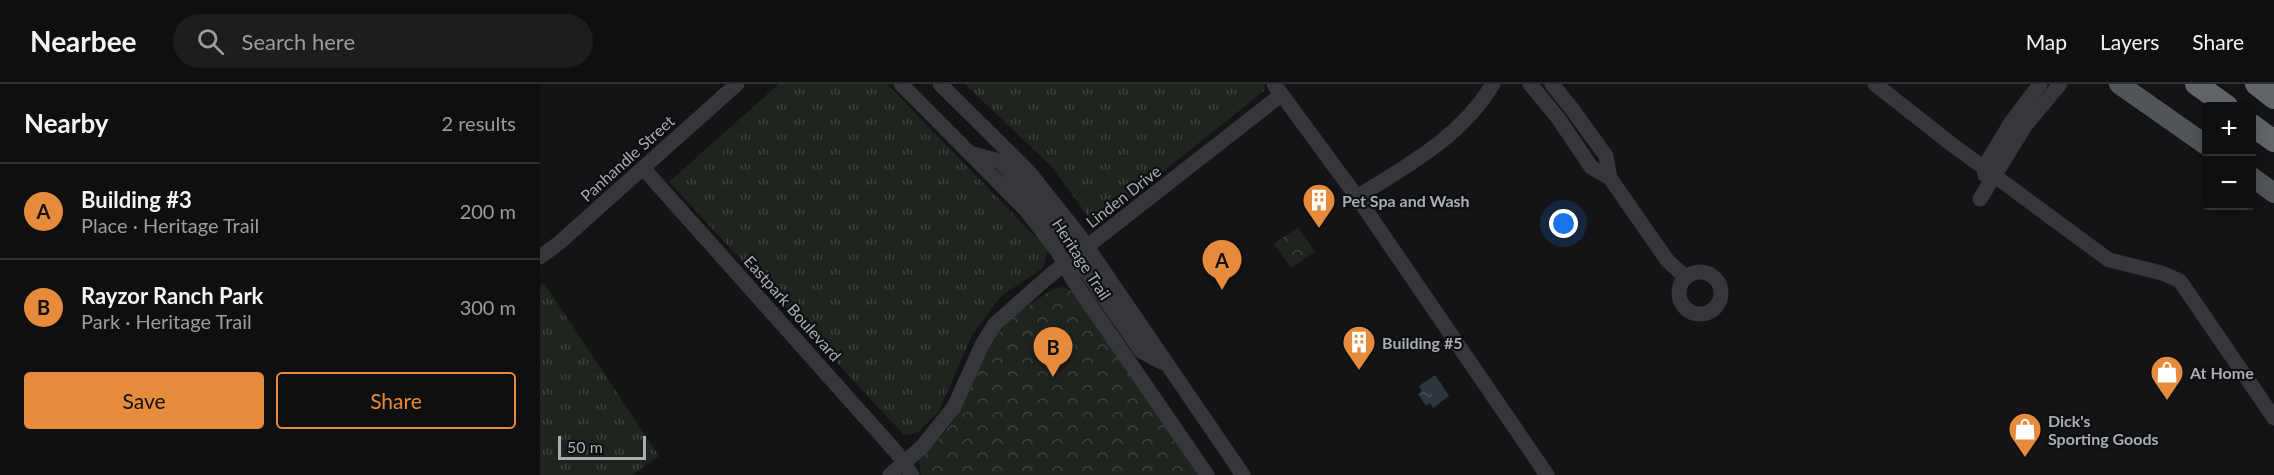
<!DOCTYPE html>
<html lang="en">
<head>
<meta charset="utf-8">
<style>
  body { margin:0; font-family:Lato,sans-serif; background:#1d1d1e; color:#f1f3f6 }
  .controls { position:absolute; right:18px; top:18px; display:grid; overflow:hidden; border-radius:6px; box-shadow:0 3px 15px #0003 }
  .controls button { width:54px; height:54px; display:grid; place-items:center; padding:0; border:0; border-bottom:2px solid #2f2f30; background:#0f0f10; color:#f1f3f6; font:30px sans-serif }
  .scale { position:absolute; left:18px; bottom:15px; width:88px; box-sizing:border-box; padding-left:6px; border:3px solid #a7aeb5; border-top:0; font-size:16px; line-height:21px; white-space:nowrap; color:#a7aeb5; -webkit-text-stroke:4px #0f0f11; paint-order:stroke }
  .you { position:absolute; left:1024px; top:140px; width:21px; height:21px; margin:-15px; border:4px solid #fff; border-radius:50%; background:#1a73e8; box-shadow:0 0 0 9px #1a73e833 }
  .badge { display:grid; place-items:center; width:39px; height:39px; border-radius:50%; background:#e68a3c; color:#111; font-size:20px; font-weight:700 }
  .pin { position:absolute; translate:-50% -50px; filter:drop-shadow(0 2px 3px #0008) }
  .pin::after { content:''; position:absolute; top:32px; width:21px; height:18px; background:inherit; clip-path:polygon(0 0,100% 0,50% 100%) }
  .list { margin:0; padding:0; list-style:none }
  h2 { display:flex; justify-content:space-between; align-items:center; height:78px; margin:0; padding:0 24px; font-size:26px }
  h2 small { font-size:20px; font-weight:400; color:#9b9c9f }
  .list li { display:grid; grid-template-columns:39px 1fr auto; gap:18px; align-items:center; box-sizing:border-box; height:96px; padding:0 24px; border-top:2px solid #2f2f30 }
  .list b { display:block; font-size:22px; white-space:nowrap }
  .list p { margin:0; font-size:20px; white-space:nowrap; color:#9b9c9f }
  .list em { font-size:20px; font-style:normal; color:#9b9c9f }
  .actions { display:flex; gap:12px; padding:18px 24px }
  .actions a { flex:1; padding:14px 0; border:2px solid #e68a3c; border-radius:6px; text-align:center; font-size:21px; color:#e68a3c }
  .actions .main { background:#e68a3c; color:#111 }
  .icon { flex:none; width:33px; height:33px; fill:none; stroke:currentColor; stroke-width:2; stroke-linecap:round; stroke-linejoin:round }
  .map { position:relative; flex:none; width:1734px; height:391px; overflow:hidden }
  header { display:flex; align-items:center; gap:36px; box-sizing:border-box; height:84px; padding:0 30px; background:#0f0f10; border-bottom:2px solid #2f2f30 }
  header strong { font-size:28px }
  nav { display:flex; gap:33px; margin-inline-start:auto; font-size:21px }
  .search { width:420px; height:54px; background:#1d1d1e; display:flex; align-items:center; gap:15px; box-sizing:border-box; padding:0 21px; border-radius:33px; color:#9b9c9f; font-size:22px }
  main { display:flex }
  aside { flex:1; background:#0f0f10 }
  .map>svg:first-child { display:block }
  .grass { fill:url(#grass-tufts) }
  .park { fill:url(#park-crowns) }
  .water { fill:url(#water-ripples) }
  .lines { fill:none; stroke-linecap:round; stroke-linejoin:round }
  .minor { stroke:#35373a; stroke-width:15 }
  .major { stroke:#515559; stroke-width:20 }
  .highway { stroke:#62666b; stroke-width:22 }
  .labels { text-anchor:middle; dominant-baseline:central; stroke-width:4.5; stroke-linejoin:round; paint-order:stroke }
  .street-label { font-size:16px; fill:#a7aeb5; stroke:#0f0f11 }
  .poi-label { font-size:16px; font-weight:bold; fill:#a7aeb5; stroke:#0f0f11; text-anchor:start }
</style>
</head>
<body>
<header>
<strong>Nearbee</strong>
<div class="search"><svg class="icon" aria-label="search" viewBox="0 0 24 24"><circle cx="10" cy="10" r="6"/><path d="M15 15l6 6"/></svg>Search here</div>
<nav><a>Map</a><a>Layers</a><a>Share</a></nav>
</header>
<main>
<aside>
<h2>Nearby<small>2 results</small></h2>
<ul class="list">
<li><span class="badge">A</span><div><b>Building #3</b><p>Place · Heritage Trail</p></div><em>200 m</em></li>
<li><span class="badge">B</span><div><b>Rayzor Ranch Park</b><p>Park · Heritage Trail</p></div><em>300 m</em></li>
</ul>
<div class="actions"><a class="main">Save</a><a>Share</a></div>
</aside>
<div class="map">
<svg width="1734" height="391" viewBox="0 0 1734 391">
  <defs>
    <pattern id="grass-tufts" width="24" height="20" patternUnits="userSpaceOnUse" patternTransform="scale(1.5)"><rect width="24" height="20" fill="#1f251e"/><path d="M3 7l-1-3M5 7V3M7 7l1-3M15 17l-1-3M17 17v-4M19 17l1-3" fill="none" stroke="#3d423c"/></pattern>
    <pattern id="park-crowns" width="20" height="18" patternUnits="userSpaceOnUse" patternTransform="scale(1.5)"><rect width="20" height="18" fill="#1f251e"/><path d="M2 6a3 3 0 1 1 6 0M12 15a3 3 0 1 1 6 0" fill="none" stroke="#3d423c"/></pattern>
    <pattern id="water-ripples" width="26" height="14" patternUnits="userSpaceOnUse" patternTransform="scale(1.5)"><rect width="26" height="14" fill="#2d373b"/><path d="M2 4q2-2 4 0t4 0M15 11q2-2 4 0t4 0" fill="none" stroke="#495155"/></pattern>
  </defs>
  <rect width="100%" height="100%" fill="#141416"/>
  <g class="grass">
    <polygon points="239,0 347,0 508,166 503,184 461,212 432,251 399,327 377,349 364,351 129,98"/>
    <polygon points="425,0 724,0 725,6 555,142 512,83"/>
    <polygon points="4,199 119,372 91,391 0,391 0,202"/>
  </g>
  <g class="park">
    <polygon points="758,143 775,168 751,184 734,160"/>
    <path d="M523 203 533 208 658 391H381L379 375C397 358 414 340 425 317 437 292 445 267 462 244 475 227 497 217 513 205Z"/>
  </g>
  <polygon class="water" points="895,291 909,312 893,324 890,319 886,322 878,310 882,307 879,302"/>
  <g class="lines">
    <g class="minor">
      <polyline points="361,0 486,126 518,168 533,196 667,391"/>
      <polyline points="400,0 488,87 539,151 703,391"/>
      <polyline points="734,0 817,113 1007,391"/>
      <polyline points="990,0 1018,34 1051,83 1070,94 1127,176 1145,193"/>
      <polyline points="1012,0 1032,25 1066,72 1070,94"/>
      <polyline points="1335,0 1410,59 1569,176 1622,189 1640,197 1734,334"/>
      <polyline points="433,70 460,77 530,158 547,163"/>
      <polyline points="103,84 357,369 372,391"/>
      <polyline points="1445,91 1444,83 1472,37 1500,0"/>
      <path d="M817 113C868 81 921 53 953 0"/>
      <polyline points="1440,115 1485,42 1520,0"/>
      <polyline points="0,173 19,159 197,0"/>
      <polyline points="525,180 545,186 601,267 622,278"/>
      <circle cx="1160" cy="209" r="21"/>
      <polyline points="350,391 382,363 414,323 442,261 455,240 508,193 741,11"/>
    </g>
    <g class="major">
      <polyline points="1579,0 1666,61"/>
      <polyline points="1712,93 1734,109"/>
    </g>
    <g class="highway">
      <polyline points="1656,0 1687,22"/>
      <polyline points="1716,0 1734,14"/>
      <polyline points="1712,41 1734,57"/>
    </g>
  </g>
  <defs>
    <symbol id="building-pin" viewBox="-11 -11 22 30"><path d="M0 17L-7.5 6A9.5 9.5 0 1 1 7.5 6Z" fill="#e68a3c" stroke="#0f0f11"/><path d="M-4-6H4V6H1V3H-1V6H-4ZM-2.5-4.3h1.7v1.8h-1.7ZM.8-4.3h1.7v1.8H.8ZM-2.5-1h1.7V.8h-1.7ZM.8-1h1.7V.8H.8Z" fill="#fff"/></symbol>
    <symbol id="shop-pin" viewBox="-11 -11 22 30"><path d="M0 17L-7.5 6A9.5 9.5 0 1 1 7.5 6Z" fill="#e68a3c" stroke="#0f0f11"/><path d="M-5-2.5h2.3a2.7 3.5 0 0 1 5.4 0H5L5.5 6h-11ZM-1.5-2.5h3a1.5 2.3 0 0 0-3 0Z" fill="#fff"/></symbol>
  </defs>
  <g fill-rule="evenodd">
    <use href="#building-pin" x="760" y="97" width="38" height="52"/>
    <use href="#building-pin" x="800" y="239" width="38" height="52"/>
    <use href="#shop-pin" x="1608" y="269" width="38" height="52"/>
    <use href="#shop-pin" x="1466" y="326" width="38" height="52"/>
  </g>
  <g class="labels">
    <g class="street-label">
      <text transform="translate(87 74) rotate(-42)">Panhandle Street</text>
      <text transform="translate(583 112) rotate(-38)">Linden Drive</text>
      <text transform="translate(542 175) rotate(57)">Heritage Trail</text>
      <text transform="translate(253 224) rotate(48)">Eastpark Boulevard</text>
    </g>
    <g class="poi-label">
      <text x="802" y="116">Pet Spa and Wash</text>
      <text x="842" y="258">Building #5</text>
      <text x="1650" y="288">At Home</text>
      <text x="1508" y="336">Dick's<tspan x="1508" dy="18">Sporting Goods</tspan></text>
    </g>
  </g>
</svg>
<div class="controls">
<button>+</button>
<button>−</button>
</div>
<div class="scale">50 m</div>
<div class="you"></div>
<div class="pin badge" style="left:682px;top:206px">A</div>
<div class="pin badge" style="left:513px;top:293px">B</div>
</div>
</main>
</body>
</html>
